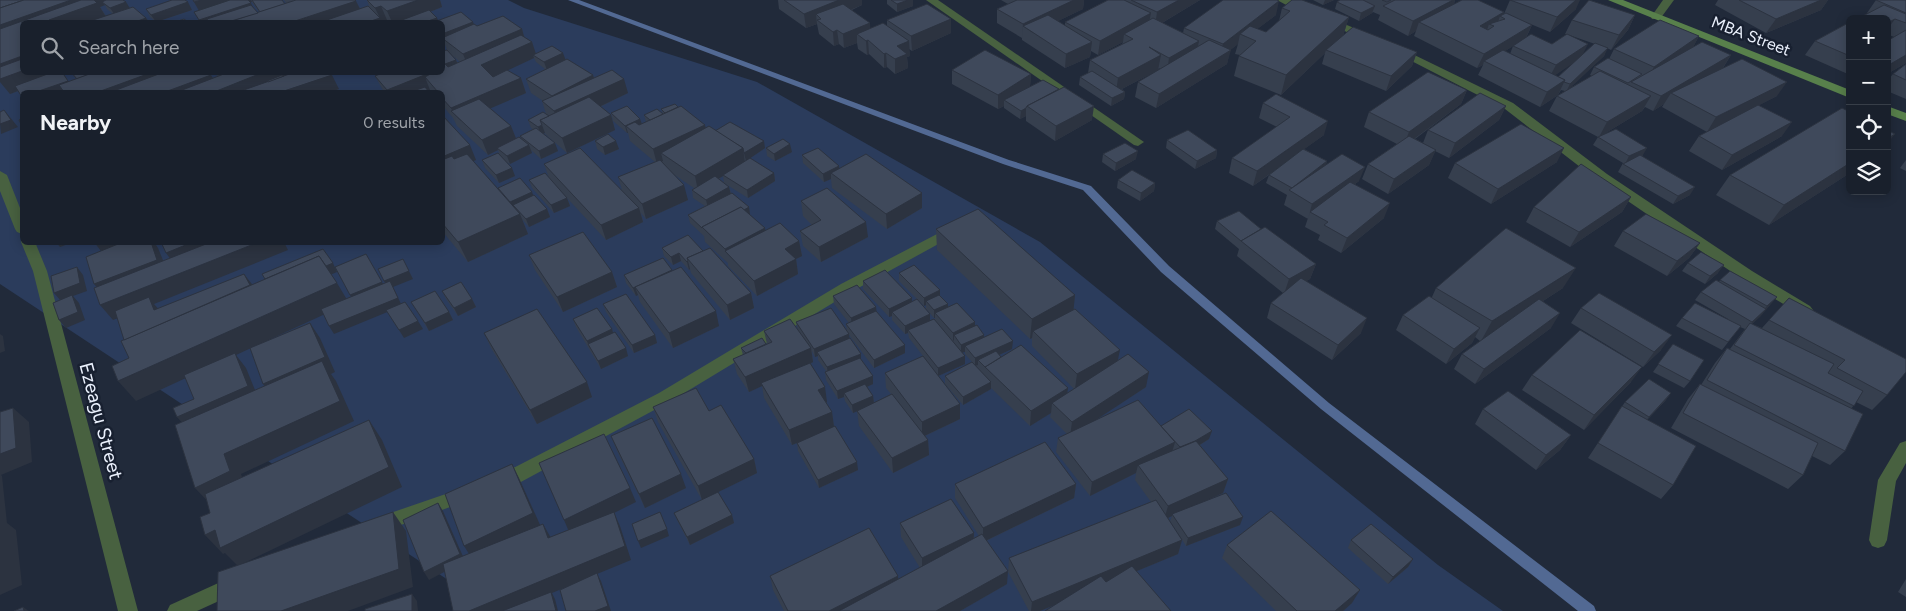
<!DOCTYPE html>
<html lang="en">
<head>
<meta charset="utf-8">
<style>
  body { margin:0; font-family:Figtree,sans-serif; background:#262d38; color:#f1f3f6 }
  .controls { position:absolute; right:15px; top:15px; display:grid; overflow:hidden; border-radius:8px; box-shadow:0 2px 12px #0003 }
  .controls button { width:45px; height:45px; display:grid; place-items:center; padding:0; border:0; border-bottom:1px solid #373e48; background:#19202c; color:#f1f3f6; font:25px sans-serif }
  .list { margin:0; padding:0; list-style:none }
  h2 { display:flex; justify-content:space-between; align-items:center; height:65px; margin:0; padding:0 20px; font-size:21px }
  h2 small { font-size:16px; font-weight:400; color:#9fa3a9 }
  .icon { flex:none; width:28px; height:28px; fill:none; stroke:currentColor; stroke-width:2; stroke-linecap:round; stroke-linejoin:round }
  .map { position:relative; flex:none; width:1906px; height:611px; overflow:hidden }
  .search { position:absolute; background:#19202c; box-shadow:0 2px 12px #0003; left:20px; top:20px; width:425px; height:55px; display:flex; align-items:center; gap:12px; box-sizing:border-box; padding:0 18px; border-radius:8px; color:#9fa3a9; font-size:19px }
  .panel { position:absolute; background:#19202c; box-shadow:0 2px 12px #0003; left:20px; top:90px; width:425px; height:155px; border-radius:8px }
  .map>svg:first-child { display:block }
  .green { fill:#2b3c5c; fill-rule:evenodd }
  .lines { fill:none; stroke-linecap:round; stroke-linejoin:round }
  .stream { fill:#526993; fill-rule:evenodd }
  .street { fill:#486140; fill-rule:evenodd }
  .secondary { fill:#58804b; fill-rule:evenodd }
  .wall { fill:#363f4e; fill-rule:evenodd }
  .shaded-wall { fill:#2c3340 }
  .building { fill:#3f495b; stroke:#2c3340 }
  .labels { text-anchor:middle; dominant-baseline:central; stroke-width:5; stroke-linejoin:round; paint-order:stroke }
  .far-street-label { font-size:16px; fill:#ebf1fd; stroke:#182030 }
  .street-label { font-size:19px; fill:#ebf1fd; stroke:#182030 }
</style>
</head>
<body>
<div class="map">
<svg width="1906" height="611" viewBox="0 0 1906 611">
  <rect width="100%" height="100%" fill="#212a3a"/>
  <path class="green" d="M0 0H508L524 8 757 82 1040 242 1438 565 1503 611H495L0 284ZM22 22H442V72H22ZM22 92H442V242H22Z"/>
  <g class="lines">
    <polygon class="stream" points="568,0 579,0 1009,160 1091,186 1169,266 1329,403 1594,606 1596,611 1578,611 1321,409 1161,272 1083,190 1003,164"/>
    <g class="street">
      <polygon points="926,0 938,0 1144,142 1138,146 1134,145"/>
      <polygon points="1277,0 1291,0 1310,11 1305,14 1301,13"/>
      <polygon points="1663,0 1674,0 1660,19 1652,19 1651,17"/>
      <polygon points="1327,17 1374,36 1376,38 1374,40 1366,40 1323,22 1321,20"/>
      <polygon points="1398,47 1513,103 1607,174 1752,271 1810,306 1813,310 1810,314 1800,314 1742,279 1597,180 1505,109 1394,52 1392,50"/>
      <polygon points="0,171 7,175 22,213 22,234 17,232 15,229 0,191"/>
      <polygon points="937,234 944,239 942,242 851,292 671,401 519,483 500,490 494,488 491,483 494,478 659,393 841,284"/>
      <polygon points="22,239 22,242 35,242 47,271 138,611 118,611 33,271 21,242"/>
      <polygon points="1906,441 1906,463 1896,481 1887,540 1884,546 1878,548 1872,546 1869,540 1878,480 1900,443"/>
      <polygon points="466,487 472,489 475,494 472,499 379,533 373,531 370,525 373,519"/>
      <polygon points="236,575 243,578 245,584 243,590 197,611 167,611 170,605"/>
    </g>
    <g class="secondary">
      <polygon points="1608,0 1623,0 1850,90 1850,98"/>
      <polygon points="1887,106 1906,113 1906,121 1887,114"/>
    </g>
  </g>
  <g class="wall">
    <path d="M0 0 126 2 129 8 146 18 149 22H22L69 82 76 79 71 72 213 78 218 77 214 72H287L288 75 339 89 330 92H22L18 91 10 94ZM105 5 107 9 113 14 106 16 100 7Z"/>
    <path d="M193 0H282L285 4 286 3 284 0H355L360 9H370L367 0H440L442 7 430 12 438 21 474 25 477 26 522 29 524 37 532 42 535 53 565 59 593 75 594 78 628 93 600 107 611 115 615 130 567 153 545 134V133L543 134 558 151 541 159 531 150 532 153 510 164 506 162 515 176 499 183 485 168 482 160 499 153 498 150 488 155 457 126 453 118 442 105V92H431L430 90 428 91 429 92H384L375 76 379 75 378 72H442L443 51 447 50 444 42 442 43V22H390L387 20 382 22H192L199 20 194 12 199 10ZM250 2H252L259 12 258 13 253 7ZM453 56 460 62 458 63ZM534 58 536 62 545 69 526 79 531 93 543 101H542L546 114 528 120 531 128 533 129 520 136 521 139H516L511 126 490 108 526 93 521 78 507 70Z"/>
    <polygon points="778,0 862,0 862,5 852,10 870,29 887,26 887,20 951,33 912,51 909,49 910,56 907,57 908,68 895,74 887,67 884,68 869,54 867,55 858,49 857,43 844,48 839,44 834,46 819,34 817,24 806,28 779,9"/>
    <polygon points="887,0 913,0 913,6 897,12 887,4"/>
    <polygon points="1001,0 1084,0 1083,9 1058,21 1065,26 1065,22 1108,0 1200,0 1162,23 1183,33 1184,28 1276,15 1257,29 1266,32 1279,21 1282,8 1349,17 1343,36 1417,52 1412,66 1386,91 1322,64 1325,53 1281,95 1234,76 1239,56 1240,55 1235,54 1238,44 1230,50 1227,64 1156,108 1135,97 1138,82 1160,69 1159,68 1158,70 1122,89 1125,92 1124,99 1111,106 1079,85 1080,77 1088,73 1090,60 1122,44 1123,42 1098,55 1091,51 1090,57 1065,68 1022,40 1022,38 997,23 997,9 1008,4"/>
    <polygon points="1313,0 1334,0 1323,5"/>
    <path d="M1340 0H1455L1454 4 1504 12 1503 15 1504 14 1510 0 1576 9 1550 32 1528 23 1532 25 1526 38 1552 44 1567 34H1565L1572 20 1635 15 1628 30 1611 50 1607 48 1604 56 1568 89 1592 76 1590 75 1594 67 1609 59 1614 49 1699 36 1693 47 1731 55 1723 68 1777 96 1759 105 1782 136 1722 170 1689 151 1699 136 1707 132 1662 107 1664 104 1653 111 1645 107 1642 111 1604 134 1643 155 1642 156 1690 195 1673 204 1618 172 1623 163 1593 145 1598 137 1549 111 1557 96 1565 91 1561 90 1558 95 1540 107 1478 75 1483 65 1477 68 1414 36 1416 31 1408 36 1378 20 1380 15 1373 12 1372 13 1359 21 1335 9 1337 2ZM1569 35 1595 44 1582 56ZM1513 46 1510 54 1505 51ZM1575 61 1558 77 1555 75Z"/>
    <polygon points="1718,0 1828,0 1821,10 1766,33 1715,5"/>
    <polygon points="1876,0 1906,0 1906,63 1887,74 1894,37 1887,34 1887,19 1867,13"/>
    <polygon points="146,9 192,10 156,22 150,17"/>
    <polygon points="1850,22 1850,75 1805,55 1815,41"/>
    <polygon points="1906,64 1906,99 1887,91 1887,81 1893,74"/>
    <polygon points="952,70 1031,74 1030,86 1092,120 1055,141 1026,121 1026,116 1020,119 1004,108 1004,106 998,109 952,84"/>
    <polygon points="1467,90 1461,104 1415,139 1423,143 1428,130 1506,106 1499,120 1449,158 1435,151 1429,165 1388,194 1362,179 1368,164 1397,144 1364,127 1369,112"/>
    <polygon points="1276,94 1324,135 1304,149 1327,161 1326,164 1359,181 1355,184 1384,218 1341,253 1318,240 1320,235 1305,227 1308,218 1308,219 1284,205 1287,195 1266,183 1269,175 1253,186 1229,173 1232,158 1277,127 1259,118 1263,103"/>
    <polygon points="678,107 706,128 715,131 765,148 746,161 745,160 745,161 774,173 775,181 748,198 724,183 723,176 719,179 729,187 731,193 749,207 750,215 766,231 799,241 802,256 796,259 798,274 757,296 728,266 728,263 705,242 704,236 690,223 688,215 705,206 693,198 692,190 694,188 673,174 688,200 646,219 641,213 643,222 606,240 567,198 570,206 554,213 532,188 529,180 549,178 544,164 622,190 618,177 655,162 630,141 628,133 627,133 613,121 611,113 640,119 642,124 646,122 644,115 663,114 661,109"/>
    <polygon points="442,112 445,117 476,160 473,161 499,190 498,188 533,196 547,209 550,217 529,227 522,219 528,234 468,262 442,231"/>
    <polygon points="1850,112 1850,173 1769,225 1716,195 1730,175"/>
    <polygon points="1167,140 1217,150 1216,158 1195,169 1166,148"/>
    <polygon points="595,141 619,149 605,155 597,149"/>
    <polygon points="766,148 792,152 775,161 767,156"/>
    <polygon points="1103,154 1136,159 1115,171 1102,162"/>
    <polygon points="802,155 839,166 839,169 922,193 922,208 887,229 832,188 831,179 824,182 803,163"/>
    <polygon points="1906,160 1906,171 1900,168"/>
    <polygon points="1557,162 1491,204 1448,178 1455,163"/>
    <polygon points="1118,180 1155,183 1154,191 1140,201 1117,188"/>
    <polygon points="1631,197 1622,212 1570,247 1526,222 1534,207"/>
    <polygon points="801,201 868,237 821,262 803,246 800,231 812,225 803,216"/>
    <polygon points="1217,221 1261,229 1316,264 1310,279 1306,281 1361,333 1332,360 1267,318 1271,303 1283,293 1237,256 1239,249 1215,229"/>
    <polygon points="936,229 1075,295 1073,310 1118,361 1146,387 1095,420 1161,426 1209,439 1200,445 1228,479 1223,493 1206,501 1240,525 1186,546 1170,521 1172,516 1168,518 1182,540 1178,554 1040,611 1029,611 1008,572 1009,558 1151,502 1135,480 1136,473 1090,496 1056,452 1058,438 1067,434 1050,417 1051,413 1030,426 991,388 991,389 963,405 945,384 945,376 972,362 965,354 965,352 962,352 965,356 965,364 938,376 960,404 960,419 925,436 928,440 929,455 893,473 859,426 857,411 853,413 845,401 844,397 838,399 826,380 825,372 826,371 818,360 818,356 815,357 812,351 813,362 810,364 827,402 826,403 832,412 834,427 858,470 819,488 798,451 797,443 792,445 764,398 762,386 749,392 737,374 733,359 743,355 741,348 767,344 764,331 798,330 796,322 847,332 846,324 849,323 834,304 833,296 876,311 905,353 874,368 849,335 849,339 861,354 861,360 873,384 867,387 873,396 874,403 891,394 886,388 885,373 923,356 909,338 908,333 905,334 892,320 892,316 889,317 863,289 863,281 912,298 912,302 930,314 930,321 935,320 935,318 934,318 926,309 926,305 924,306 899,281 899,273 940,290 940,296 948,307 975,322 975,326 984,337 1012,349 999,355 1001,357 1068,393 1074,389 1032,346 1032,338 1030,339 937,250"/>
    <polygon points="1623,231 1700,243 1689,258 1667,276 1614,246"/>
    <polygon points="662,248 703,251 751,293 754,308 730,320 691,273 690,269 689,270 681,261 673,265 664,256"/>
    <polygon points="529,255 612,272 617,287 563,312 535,270"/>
    <polygon points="1688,263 1718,273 1705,284 1682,271"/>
    <polygon points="672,271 719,326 673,348 640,302 638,295 636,296 626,283 624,275"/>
    <polygon points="1720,280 1770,305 1752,324 1762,328 1789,298 1887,395 1872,410 1856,402 1851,409 1845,451 1830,465 1812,456 1803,475 1788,489 1671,428 1688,399 1700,384 1701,385 1715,363 1727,348 1730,349 1745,329 1740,327 1722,350 1676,326 1682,318 1728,319 1695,300 1701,292 1719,282"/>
    <polygon points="1436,288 1563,288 1543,301 1551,328 1475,384 1454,369 1462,354 1480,341 1475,337 1472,343 1446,364 1396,330 1403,315 1432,297"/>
    <polygon points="442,291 472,299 476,307 458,316 446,299"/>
    <polygon points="411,302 449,312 453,320 429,331"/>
    <polygon points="603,304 655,335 657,343 634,353 606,312"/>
    <polygon points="1581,308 1661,350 1643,367 1571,323"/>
    <polygon points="573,319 612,329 613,333 628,356 601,369 576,327"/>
    <polygon points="484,333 592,397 537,424 491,348"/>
    <polygon points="1673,344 1690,381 1684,388 1653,372"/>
    <polygon points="1532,375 1631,382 1584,430 1522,390"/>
    <polygon points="1671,393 1665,401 1647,420 1673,485 1661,499 1588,458 1625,402"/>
    <polygon points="653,407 709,411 754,459 757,473 718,492 732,515 734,523 690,545 677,520 674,513 702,500 658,422"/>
    <polygon points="1483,409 1571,435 1560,450 1536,470 1475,424"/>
    <polygon points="611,436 686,488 645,508 617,451"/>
    <polygon points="955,484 1076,484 1074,498 986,541 1007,584 960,611 784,611 773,590 770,576 898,576 898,579 920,568 901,537 900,523 974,533 974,539 979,536 955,498"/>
    <polygon points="1351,540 1413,559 1408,567 1388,584 1348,548"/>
    <polygon points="1227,545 1352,603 1343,611 1276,611 1222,558"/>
    <polygon points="1906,579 1906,597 1898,592"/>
  </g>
  <g class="shaded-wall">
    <polygon points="71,0 120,0 102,2 105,5 100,7 106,17 90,22 22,22 0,43 0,25"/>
    <polygon points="202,0 251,0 252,2 202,16 194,2"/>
    <polygon points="418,0 440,0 442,7 404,22 402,20 403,22 392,22 387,11"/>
    <polygon points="839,0 862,0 862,5 821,22 821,19 816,14 817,24 806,28 804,14"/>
    <polygon points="908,0 913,0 913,6 897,12 897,4"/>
    <polygon points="1074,0 1084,0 1083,9 1033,33 1023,26 1022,38 1023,24"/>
    <polygon points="1179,0 1200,0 1155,27 1157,12"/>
    <polygon points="1325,0 1334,0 1323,5"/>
    <polygon points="1453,0 1455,0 1451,12 1419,22 1416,31 1408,36 1413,21"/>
    <polygon points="1576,0 1580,0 1576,9 1550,32 1557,17"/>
    <polygon points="1821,0 1828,0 1821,10 1766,33 1776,19"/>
    <polygon points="356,1 363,15 340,22 292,22"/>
    <polygon points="1279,1 1276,15 1247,37 1240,34 1238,44 1228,52 1231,50 1227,64 1156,108 1159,94 1220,57 1223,44"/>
    <polygon points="126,2 131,10 115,15 110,8"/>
    <polygon points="188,2 192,10 156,22 151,15"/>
    <polygon points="251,3 255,11 207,19 208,22 201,22 199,20"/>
    <polygon points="381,6 387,20 382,22 368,22 380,18 375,8"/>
    <polygon points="1375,6 1372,13 1359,21 1361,13"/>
    <polygon points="1504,12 1502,17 1500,16 1496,28 1494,26 1489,24 1486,33 1480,26"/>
    <polygon points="1151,13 1148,28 1124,34 1123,42 1098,55 1100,41"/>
    <polygon points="1635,15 1628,30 1611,50 1619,35"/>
    <polygon points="1349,17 1343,36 1326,50 1325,53 1281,95 1286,75"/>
    <polygon points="146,18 149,22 135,22"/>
    <polygon points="437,18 439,22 425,22"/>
    <polygon points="951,19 951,33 912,51 911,36"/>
    <polygon points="1895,19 1887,30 1887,23"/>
    <polygon points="473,22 476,30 442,38 442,34"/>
    <polygon points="870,23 871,37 857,34 857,43 844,48 843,34"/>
    <polygon points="1532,25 1525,39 1487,62 1484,61 1483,65 1477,68 1484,54"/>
    <polygon points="522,29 526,44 469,69 463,54"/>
    <polygon points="837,30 839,44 834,46 833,32"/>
    <polygon points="1699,36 1691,51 1646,82 1654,67"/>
    <polygon points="868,40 869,54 867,55 866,41"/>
    <polygon points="909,41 910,56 907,57 908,68 895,74 895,59 897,46"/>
    <polygon points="1199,41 1196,56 1167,72 1169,58"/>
    <polygon points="532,42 537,57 533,55 534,58 487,80 481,65"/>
    <polygon points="1092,42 1090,57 1065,68 1066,54"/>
    <polygon points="1588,44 1581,58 1548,80 1556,65"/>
    <polygon points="1608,48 1604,56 1566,92 1570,84"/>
    <polygon points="1417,52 1412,66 1386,91 1391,76"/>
    <polygon points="563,53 566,61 547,70 544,62"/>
    <polygon points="886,53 887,67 884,68 884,54"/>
    <polygon points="1161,55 1158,70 1116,92 1118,78"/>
    <polygon points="1731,55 1722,69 1671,93 1664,104 1653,111 1661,96"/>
    <polygon points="1906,55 1906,63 1887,74 1887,66"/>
    <polygon points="22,56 22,72 68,72 10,94 0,82 0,64"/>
    <polygon points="442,58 456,60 462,74 442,67"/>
    <polygon points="153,72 202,72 148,92 98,92"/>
    <polygon points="219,72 264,72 227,87"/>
    <polygon points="264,72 287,72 291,80 259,92 214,92"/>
    <polygon points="432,72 439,72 425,77 430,90 424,92 388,92 387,90"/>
    <polygon points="1031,74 1030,89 1004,100 1004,106 998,109 998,95"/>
    <polygon points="211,75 220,90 212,92 165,92"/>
    <polygon points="332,75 339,89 330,92 276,92"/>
    <polygon points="593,75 597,89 624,79 628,93 559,126 554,111 556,110 552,96"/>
    <polygon points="521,78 526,93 461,121 454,114 451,108"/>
    <polygon points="1565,80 1558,95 1540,107 1547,92"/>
    <polygon points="68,81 74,89 63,92 36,92"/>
    <polygon points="1787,82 1777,96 1707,132 1716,117"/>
    <polygon points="1467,90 1461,104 1403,147 1409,132"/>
    <polygon points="1125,92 1124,99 1111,106 1112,98"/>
    <polygon points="1651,96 1642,111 1599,137 1607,122"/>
    <polygon points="1094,106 1092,120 1055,141 1056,126"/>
    <polygon points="1506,106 1499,120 1449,158 1455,143"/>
    <polygon points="1026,108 1026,116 1020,119 1021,111"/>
    <polygon points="4,110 18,127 1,134 0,124"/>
    <polygon points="611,115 615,130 567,153 562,138"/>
    <polygon points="640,119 643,127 626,126 628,133 627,133 625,126"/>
    <polygon points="1328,121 1324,135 1253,186 1257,171"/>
    <polygon points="1792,122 1782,136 1722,170 1732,155"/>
    <polygon points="542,125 545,133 541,135 538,127"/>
    <polygon points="705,125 708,139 661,153 663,161 657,164 653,149"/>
    <polygon points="511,126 517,141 497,148 498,150 488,155 482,140"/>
    <polygon points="1895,134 1887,144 1887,139"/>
    <polygon points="616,141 619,149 605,155 603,147"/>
    <polygon points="764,141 765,148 746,161 744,153"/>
    <polygon points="555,143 558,151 541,159 539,151"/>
    <polygon points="790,144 792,152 775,161 774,154"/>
    <polygon points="470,145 476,160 442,174 442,157"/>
    <polygon points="529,145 532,153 510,164 507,156"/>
    <polygon points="743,148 745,163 723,175 723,176 698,191 695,176"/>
    <polygon points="1564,148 1557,162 1491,204 1498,189"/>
    <polygon points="1647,148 1643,155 1625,164 1629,156"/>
    <polygon points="1217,150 1216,158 1195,169 1197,161"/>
    <polygon points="1436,150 1429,165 1388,194 1394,179"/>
    <polygon points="1138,151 1136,159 1115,171 1116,163"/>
    <polygon points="1327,161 1325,169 1293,188"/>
    <polygon points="1850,163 1850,173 1769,225 1784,205"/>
    <polygon points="839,166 840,174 831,173 831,179 824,182 823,174"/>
    <polygon points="1365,167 1359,181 1314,214 1310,212 1308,219 1312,204"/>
    <polygon points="512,168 515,176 499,183 496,175"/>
    <polygon points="774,173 775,181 748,198 747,190"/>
    <polygon points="1155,183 1154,191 1140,201 1141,193"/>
    <polygon points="684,185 688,200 646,219 642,204"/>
    <polygon points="729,187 731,195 708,208 706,200"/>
    <polygon points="1695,187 1690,195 1673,204 1678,196"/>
    <polygon points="532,192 535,200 513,205 515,209 510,202"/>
    <polygon points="922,193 922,208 887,229 886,214"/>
    <polygon points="1631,197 1622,212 1570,247 1579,232"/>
    <polygon points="567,198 570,206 554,213 551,205"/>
    <polygon points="1390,203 1384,218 1341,253 1347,238"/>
    <polygon points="749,207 750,215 711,236 705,230"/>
    <polygon points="639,208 643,222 606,240 601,225"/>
    <polygon points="547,209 550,217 529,227 526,219"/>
    <polygon points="520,214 528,234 468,262 458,242"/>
    <polygon points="866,222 868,237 821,262 819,247"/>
    <polygon points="765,228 768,243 726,252 725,249"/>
    <polygon points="799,241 802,256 796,259 798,274 757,296 754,281 785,249"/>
    <polygon points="56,242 74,242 60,247"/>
    <polygon points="94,242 135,242 104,255"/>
    <polygon points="151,242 154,242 158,248 169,275 107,299 94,284"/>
    <polygon points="193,242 241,242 177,268 166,253"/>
    <polygon points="259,242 284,242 288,250 154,304 161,312 154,310 152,305 113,320 100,305"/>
    <polygon points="1700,243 1689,258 1667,276 1677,261"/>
    <polygon points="679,253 681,261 673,265 671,257"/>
    <polygon points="688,261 690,269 689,270 687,262"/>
    <polygon points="333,263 337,272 276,298 271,290"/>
    <polygon points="1316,264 1310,279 1284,294 1289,279"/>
    <polygon points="1724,265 1718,273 1705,284 1710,276"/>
    <polygon points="77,267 83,275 87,291 73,296 79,303 85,320 66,328 59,320 61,301 54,293"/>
    <polygon points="1576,268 1563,288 1481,341 1492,321"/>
    <polygon points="409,271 413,279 393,287 402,306 334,334 329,326 389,289 384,281"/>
    <polygon points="612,272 617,287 563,312 557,297"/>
    <polygon points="244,274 255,288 138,357"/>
    <polygon points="382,282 386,290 355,303 350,295"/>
    <polygon points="337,283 349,303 236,355 246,368 259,400 190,432 177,417 236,355 136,401 118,381"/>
    <polygon points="635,287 638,295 636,296 633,288"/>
    <polygon points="940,290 940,298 926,301 926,305 924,306 924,298"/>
    <polygon points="751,293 754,308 730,320 727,305"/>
    <polygon points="1075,295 1073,315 1033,331 1032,338 1030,339 1032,319"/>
    <polygon points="1777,297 1760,317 1745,330 1767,306"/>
    <polygon points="912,298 912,306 892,312 892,316 889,317 889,309"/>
    <polygon points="472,299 476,307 458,316 454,308"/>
    <polygon points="948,304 948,312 935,313 935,318 934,318 934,310"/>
    <polygon points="876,307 877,315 852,326 851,318"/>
    <polygon points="716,311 719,326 673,348 669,333"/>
    <polygon points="449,312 453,320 429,331 425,323"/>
    <polygon points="1560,313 1551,328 1475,384 1484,369"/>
    <polygon points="930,314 930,322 908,330 908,333 905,334 905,326"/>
    <polygon points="1367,318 1361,333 1332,360 1338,345"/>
    <polygon points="418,321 423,329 404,338 399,330"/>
    <polygon points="975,322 975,330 954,335 954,340 953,341 953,333"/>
    <polygon points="310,323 320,338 335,372 331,374 336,381 354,421 241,474 247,491 213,507 195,488 274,398 263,384"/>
    <polygon points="1480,328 1472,343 1446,364 1454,349"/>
    <polygon points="612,329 614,337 588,344 590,349 587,341"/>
    <polygon points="0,334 3,336 5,351 0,353"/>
    <polygon points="849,334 850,342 817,352 818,356 815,357 814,349"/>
    <polygon points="655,335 657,343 634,353 632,345"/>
    <polygon points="984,335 984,343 965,346 965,352 961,353 961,345"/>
    <polygon points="1672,335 1661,350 1643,367 1654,352"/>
    <polygon points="1013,341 1012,349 981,363 978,360 978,365 975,366 975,358"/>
    <polygon points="905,345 905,353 874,368 874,360"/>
    <polygon points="626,348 628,356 601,369 598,361"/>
    <polygon points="811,348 813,362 763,386 761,383 762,386 749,392 745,377"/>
    <polygon points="1120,350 1117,364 1075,389 1077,374"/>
    <polygon points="861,354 861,362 828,375 827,367"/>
    <polygon points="965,356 965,364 938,376 938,368"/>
    <polygon points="1642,367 1631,382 1584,430 1594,415"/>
    <polygon points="1149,372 1146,387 1070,437 1072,422"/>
    <polygon points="873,376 873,384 846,396 844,393 844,397 838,399 837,391"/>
    <polygon points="587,382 592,397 537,424 530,410"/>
    <polygon points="991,382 991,389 963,405 963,397"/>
    <polygon points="825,387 827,402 820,405 818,390"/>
    <polygon points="1068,388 1066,403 1052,403 1051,413 1030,426 1031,411"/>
    <polygon points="1671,393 1665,401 1642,425 1649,417"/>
    <polygon points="873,396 874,404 853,413 852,405"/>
    <polygon points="960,404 960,419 922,437 922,422"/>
    <polygon points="13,408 29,422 32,462 1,475 2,476 7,523 16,530 22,585 0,595 0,454"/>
    <polygon points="832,412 834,427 792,445 789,430"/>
    <polygon points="369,420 382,440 402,487 238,566 225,553 223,554 205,535"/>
    <polygon points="1212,431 1209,439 1180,457 1182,449"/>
    <polygon points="1571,435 1560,450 1536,470 1546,455"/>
    <polygon points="928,440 929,455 893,473 892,458"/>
    <polygon points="1175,442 1171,456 1138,465 1136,473 1090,496 1092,482"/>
    <polygon points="754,459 757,473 702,500 698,486"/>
    <polygon points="857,462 858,470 819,488 818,480"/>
    <polygon points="512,464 519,478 541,527 473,560 464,546"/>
    <polygon points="681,474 686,488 645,508 639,494"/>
    <polygon points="1228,479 1223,493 1174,515 1172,514 1172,516 1164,520 1168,506"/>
    <polygon points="1076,484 1074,498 983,542 983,528"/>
    <polygon points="630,488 636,502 614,513 620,526 631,560 597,574 601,581 611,611 595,611 597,574 552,593 555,599 558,611 469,611 570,534 564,520"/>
    <polygon points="438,503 443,511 465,561 429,580 424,572"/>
    <polygon points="393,512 406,531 413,587 348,611 281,611"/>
    <polygon points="732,515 734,523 690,545 687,537"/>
    <polygon points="1243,517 1240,525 1186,546 1188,538"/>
    <polygon points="543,524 551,538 548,538"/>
    <polygon points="667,529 669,536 641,548 638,541"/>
    <polygon points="974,533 973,547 922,572 922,558"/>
    <polygon points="1182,540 1178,554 1040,611 1031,611 1032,602"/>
    <polygon points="1413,559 1408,567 1388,584 1393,577"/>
    <polygon points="1008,571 1007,584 960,611 936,611"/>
    <polygon points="898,576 899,590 857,611 829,611"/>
    <polygon points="1360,590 1352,603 1343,611 1335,611"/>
    <polygon points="412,594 417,601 418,611 412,611"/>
    <polygon points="23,607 29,611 24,611"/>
  </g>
  <g class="building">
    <polygon points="0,0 24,0 0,8"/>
    <polygon points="24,0 71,0 0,25 0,8"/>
    <polygon points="81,0 94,0 97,3 49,20 52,22 22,22 22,56 0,64 0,29"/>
    <polygon points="106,0 123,0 126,2 110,8 102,2"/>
    <polygon points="172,0 185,0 188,2 151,15 146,9"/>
    <polygon points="193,0 202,0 194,2"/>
    <polygon points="230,0 248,0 251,3 199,20 194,12"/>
    <polygon points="252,0 282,0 285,4 260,12"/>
    <polygon points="296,0 355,0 356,1 292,22 228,22"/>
    <polygon points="367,0 418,0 387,11 381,6 375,8"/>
    <polygon points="784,0 839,0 804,14"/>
    <polygon points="891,0 908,0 897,4"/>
    <polygon points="1017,0 1074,0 1023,24 997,9"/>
    <polygon points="1108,0 1124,0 1151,13 1100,41 1065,22"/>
    <polygon points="1131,0 1179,0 1157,12"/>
    <polygon points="1223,0 1277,0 1279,1 1223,44 1184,28"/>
    <polygon points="1292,0 1302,0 1349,17 1286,75 1239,56 1256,41 1240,34 1250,26 1266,32 1290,11 1282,8"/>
    <polygon points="1340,0 1363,0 1375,6 1361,13 1337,2"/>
    <polygon points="1382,0 1391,0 1387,2"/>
    <polygon points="1395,0 1453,0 1413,21 1383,6"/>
    <polygon points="1462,0 1478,0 1504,12 1480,26 1488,30 1494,26 1489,24 1505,19 1500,16 1506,13 1532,25 1484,54 1419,22"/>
    <polygon points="1510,0 1576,0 1557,17"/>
    <polygon points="1589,0 1635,15 1619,35 1572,20"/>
    <polygon points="1739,0 1821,0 1776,19"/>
    <polygon points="1876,0 1906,0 1906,13"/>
    <polygon points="843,4 870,23 843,34 837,30 833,32 817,20 821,19 816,14"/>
    <polygon points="927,4 951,19 911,36 887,20"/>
    <polygon points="251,5 258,13 228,22 209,22 207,19"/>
    <polygon points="1884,5 1906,14 1906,23 1895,19 1887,23 1887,19 1857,19"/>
    <polygon points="368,6 380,18 368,22 321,22"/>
    <polygon points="133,7 146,18 135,22 87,22"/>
    <polygon points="429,10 437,18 425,22 405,22 402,20"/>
    <polygon points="461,12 473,22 442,34 442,22 434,22"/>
    <polygon points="1048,15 1092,42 1066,54 1023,26"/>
    <polygon points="503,16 522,29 463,54 442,38 474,24 477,26"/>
    <polygon points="1153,18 1199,41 1169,58 1149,47 1161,55 1118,78 1090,60 1133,39 1124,34"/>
    <polygon points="184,19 188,22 175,22"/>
    <polygon points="201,20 203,22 192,22"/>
    <polygon points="1660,20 1699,36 1654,67 1614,49"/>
    <polygon points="1850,22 1850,56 1815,41"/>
    <polygon points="883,23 909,41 897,46 907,54 895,59 886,53 884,54 868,40 866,41 857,34"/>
    <polygon points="1353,27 1417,52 1391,76 1326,50"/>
    <polygon points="1906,30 1906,55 1887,66 1887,41"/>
    <polygon points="1531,34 1552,44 1567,34 1588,44 1556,65 1513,46"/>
    <polygon points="521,35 532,42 481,65 493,77 507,70 521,78 451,108 442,98 442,92 438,92 425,77 434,72 442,72 442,51 447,50 456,60 445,64 448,67"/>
    <polygon points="1209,40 1231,50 1159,94 1138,82"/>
    <polygon points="1702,42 1731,55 1661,96 1631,82"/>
    <polygon points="1595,43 1608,48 1570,84 1564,82 1565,80 1558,77"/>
    <polygon points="552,46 563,53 544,62 533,55"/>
    <polygon points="985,50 1031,74 998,95 952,70"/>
    <polygon points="1503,50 1565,80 1547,92 1484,61"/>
    <polygon points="1608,58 1642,74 1628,83 1594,67"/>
    <polygon points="22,59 22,71 0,79 0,67"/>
    <polygon points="567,59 593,75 552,96 526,79"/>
    <polygon points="1742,59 1787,82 1716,117 1671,93"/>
    <polygon points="1906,64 1906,80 1893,74"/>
    <polygon points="612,70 624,79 554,111 542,101"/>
    <polygon points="1092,71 1125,92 1112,98 1080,77"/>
    <polygon points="1600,71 1651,96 1607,122 1557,96"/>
    <polygon points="53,72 62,72 68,81 36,92 22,92 22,97 15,86"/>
    <polygon points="71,72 95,72 77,79"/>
    <polygon points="95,72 153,72 98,92 64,92 59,85"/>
    <polygon points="164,72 209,72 211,75 165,92 111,92"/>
    <polygon points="229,72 264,72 214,92 177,92"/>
    <polygon points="295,72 330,72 332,75 281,92 238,92"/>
    <polygon points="385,72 432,72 387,90 375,76"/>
    <polygon points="1428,72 1467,90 1409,132 1369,112"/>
    <polygon points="282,75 284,76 268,82 267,81"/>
    <polygon points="1043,80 1059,89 1027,106 1026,108 1021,111 1004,100"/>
    <polygon points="425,87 429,92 410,92"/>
    <polygon points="1064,87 1094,106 1056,126 1027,106"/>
    <polygon points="1480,93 1506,106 1455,143 1428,130"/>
    <polygon points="1276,94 1328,121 1257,171 1232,158 1290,117 1263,103"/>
    <polygon points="589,97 611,115 562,138 540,120"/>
    <polygon points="479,99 511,126 482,140 451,111"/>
    <polygon points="675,104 678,107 665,113 661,109"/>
    <polygon points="1758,105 1792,122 1732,155 1699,136"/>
    <polygon points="627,106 640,119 625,126 611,113"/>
    <polygon points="681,106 705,125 653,149 626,126 635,122 639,125"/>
    <polygon points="1842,108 1850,112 1850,163 1784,205 1730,175"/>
    <polygon points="657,109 663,114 650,120 644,115"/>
    <polygon points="4,110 11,120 0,124 0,112"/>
    <polygon points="543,112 549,116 540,120 542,125 538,127 528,120"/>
    <polygon points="442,115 470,145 442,157"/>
    <polygon points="22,118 22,126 19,120"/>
    <polygon points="730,122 764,141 744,153 743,148 715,131"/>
    <polygon points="1521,124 1564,148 1498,189 1455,163"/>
    <polygon points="709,126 743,148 695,176 661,153"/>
    <polygon points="536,128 555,143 539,151 520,136"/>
    <polygon points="1616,129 1647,148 1629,156 1598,137"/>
    <polygon points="1188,130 1217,150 1197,161 1167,140"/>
    <polygon points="1887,130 1895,134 1887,139"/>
    <polygon points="608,134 616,141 603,147 595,141"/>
    <polygon points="1409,136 1436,150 1394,179 1368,164"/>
    <polygon points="519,137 529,145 507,156 497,148"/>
    <polygon points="783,139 790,144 774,154 766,148"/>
    <polygon points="1125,143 1138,151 1116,163 1103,154"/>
    <polygon points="580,148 639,208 601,225 544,164"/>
    <polygon points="818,148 839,166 823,174 802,155"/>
    <polygon points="1303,149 1327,161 1292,188 1269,175"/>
    <polygon points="498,153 512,168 496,175 482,160"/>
    <polygon points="467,154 520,214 458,242 442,223 442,160 452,156 454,159"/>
    <polygon points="866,154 922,193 886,214 831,173"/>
    <polygon points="1342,154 1365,167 1312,204 1289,190"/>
    <polygon points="1640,155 1695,187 1678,196 1623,164"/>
    <polygon points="750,158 774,173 747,190 723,175"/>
    <polygon points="660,160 684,185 642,204 618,177"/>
    <polygon points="1581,164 1631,197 1579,232 1534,207"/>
    <polygon points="1132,170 1155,183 1141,193 1118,180"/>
    <polygon points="545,173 567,198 551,205 529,180"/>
    <polygon points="715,176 729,187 706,200 692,190"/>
    <polygon points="520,178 532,192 510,202 498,188"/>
    <polygon points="1350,182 1390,203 1347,238 1324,225 1328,222 1310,212"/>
    <polygon points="827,188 866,222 819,247 800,231 821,220 801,201"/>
    <polygon points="732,193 749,207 744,210 741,207 702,227 702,228 688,215"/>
    <polygon points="534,195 547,209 526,219 513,205"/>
    <polygon points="741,207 765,228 725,249 702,227"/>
    <polygon points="978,209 1075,295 1032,319 936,229"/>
    <polygon points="1239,211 1261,229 1241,241 1217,221"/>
    <polygon points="1646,214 1700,243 1677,261 1623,231"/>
    <polygon points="780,223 799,241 785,249 796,259 754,281 725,251"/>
    <polygon points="1265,227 1316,264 1289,279 1241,241"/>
    <polygon points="1506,228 1576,268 1492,321 1436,288"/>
    <polygon points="583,232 612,272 557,297 529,255"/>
    <polygon points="688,235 703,251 687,258 688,261 687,262 679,253 671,257 662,248"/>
    <polygon points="123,242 151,242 157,260 94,284 86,257"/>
    <polygon points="161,242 193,242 166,253"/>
    <polygon points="211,242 259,242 100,305 94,288"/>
    <polygon points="710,248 751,293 727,305 687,258"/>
    <polygon points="323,249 333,263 326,266 319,256 265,279 262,274"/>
    <polygon points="1701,252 1724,265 1710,276 1688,263"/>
    <polygon points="366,254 382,282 350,295 335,267"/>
    <polygon points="319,256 337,283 118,381 112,366 129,358 121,341"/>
    <polygon points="663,258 672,270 633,288 624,275"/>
    <polygon points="403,259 409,271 384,281 378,269"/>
    <polygon points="914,265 940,290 924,298 899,273"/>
    <polygon points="77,267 80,283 54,293 51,276"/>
    <polygon points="681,267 716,311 669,333 635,287"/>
    <polygon points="885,270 912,298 889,309 863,281"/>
    <polygon points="1730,271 1777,297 1767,306 1720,280"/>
    <polygon points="244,274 250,285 124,340 115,311 149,297 154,310"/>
    <polygon points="1301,278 1367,318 1338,345 1271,303"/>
    <polygon points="1716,280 1766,309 1752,322 1701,292"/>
    <polygon points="390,281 398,298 329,326 321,309"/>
    <polygon points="461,282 472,299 454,308 442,291"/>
    <polygon points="857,285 876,307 851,318 833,296"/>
    <polygon points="435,291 449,312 425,323 411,302"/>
    <polygon points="1599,293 1672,335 1654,352 1581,308"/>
    <polygon points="626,294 655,335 632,345 603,304"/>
    <polygon points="72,295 78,312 59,320 53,303"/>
    <polygon points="939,295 948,304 934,310 926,301"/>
    <polygon points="1429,296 1480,328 1454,349 1403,315"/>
    <polygon points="1789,298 1906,359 1906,372 1887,395 1837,368 1845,360 1769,320"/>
    <polygon points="917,299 930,314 905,326 892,312"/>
    <polygon points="1539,299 1560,313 1484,369 1462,354"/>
    <polygon points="405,302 418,321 399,330 386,310"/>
    <polygon points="957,303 975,322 953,333 935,313"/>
    <polygon points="1695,303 1741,326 1728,342 1682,318"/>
    <polygon points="597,308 612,329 587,341 573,319"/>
    <polygon points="831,308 849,334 814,349 796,322"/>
    <polygon points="537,309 587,382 530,410 484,333"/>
    <polygon points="1075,309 1120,350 1077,374 1033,331"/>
    <polygon points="876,311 905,345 874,360 846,324"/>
    <polygon points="790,319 811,348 745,377 733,359 772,342 764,331"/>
    <polygon points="934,319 965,356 938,368 908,330"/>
    <polygon points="310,323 325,357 263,384 250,348"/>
    <polygon points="1750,323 1834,364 1828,373 1863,391 1854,406 1734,345"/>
    <polygon points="977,325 984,335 961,345 954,335"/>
    <polygon points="1002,329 1013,341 975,358 965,346"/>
    <polygon points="1580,330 1642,367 1594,415 1532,375"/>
    <polygon points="615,332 626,348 598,361 588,344"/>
    <polygon points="762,338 766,344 746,353 741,348"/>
    <polygon points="850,338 861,354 827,367 817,352"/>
    <polygon points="1673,344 1704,360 1690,381 1658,364"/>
    <polygon points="1021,345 1068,388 1031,411 985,367"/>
    <polygon points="1727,348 1863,414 1845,451 1707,380"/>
    <polygon points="996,351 1001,357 985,367 978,360"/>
    <polygon points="235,353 248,386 177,417 173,408 194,399 184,375"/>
    <polygon points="1128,354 1149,372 1072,422 1052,403"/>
    <polygon points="923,356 960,404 922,422 885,373"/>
    <polygon points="860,358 873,376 837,391 825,372"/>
    <polygon points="322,361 340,401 224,454 230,471 195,488 175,425"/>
    <polygon points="972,362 991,382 963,397 945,376"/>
    <polygon points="810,363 825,387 818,390 832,412 789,430 761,383"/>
    <polygon points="1649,379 1671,393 1649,417 1625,402"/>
    <polygon points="865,384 873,396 852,405 844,393"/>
    <polygon points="1700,384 1818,443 1803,475 1683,413"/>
    <polygon points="696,388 709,411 721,405 754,459 698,486 653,407"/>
    <polygon points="1508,391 1571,435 1546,455 1483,409"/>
    <polygon points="892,394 928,440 892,458 857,411"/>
    <polygon points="1138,400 1175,442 1092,482 1058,438"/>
    <polygon points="1622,406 1696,446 1673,485 1598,443"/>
    <polygon points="13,408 16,448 0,454 0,412"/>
    <polygon points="1189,409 1212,431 1195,441 1180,447 1161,426"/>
    <polygon points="652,418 681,474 639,494 611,436"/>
    <polygon points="369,420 389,467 220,548 215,530 205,535 200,517 210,513 205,494"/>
    <polygon points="835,426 857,462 818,480 797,443"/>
    <polygon points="604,434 630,488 564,520 539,463"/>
    <polygon points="1196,441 1228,479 1168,506 1138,465"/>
    <polygon points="1045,442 1076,484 983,528 955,484"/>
    <polygon points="512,464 533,513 464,546 445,494"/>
    <polygon points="718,492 732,515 687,537 674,513"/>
    <polygon points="1226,493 1243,517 1188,538 1172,514"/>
    <polygon points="951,499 974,533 922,558 900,523"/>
    <polygon points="1156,500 1182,540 1032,602 1009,558"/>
    <polygon points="438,503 460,554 424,572 403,520"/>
    <polygon points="1271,511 1360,590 1335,611 1297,611 1227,545"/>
    <polygon points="393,512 399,569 281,611 217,611 218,572"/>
    <polygon points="614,512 625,546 469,611 453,611 443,564 543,524 548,538"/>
    <polygon points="660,512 667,529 638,541 632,524"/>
    <polygon points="1371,524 1413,559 1393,577 1351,540"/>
    <polygon points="869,528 898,576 829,611 788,611 770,576"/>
    <polygon points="982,534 1008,571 936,611 839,611"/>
    <polygon points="1132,566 1171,611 1045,611 1101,576 1106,582"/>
    <polygon points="597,573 608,606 595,611 566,611 560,590"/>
    <polygon points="551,592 556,611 502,611"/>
    <polygon points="412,594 412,611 365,611 365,609"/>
    <polygon points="23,607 24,611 14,611"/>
  </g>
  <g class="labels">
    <g class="far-street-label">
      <text transform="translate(1751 36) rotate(21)">MBA Street</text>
    </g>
    <g class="street-label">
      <text transform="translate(101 421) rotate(75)">Ezeagu Street</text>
    </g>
  </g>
</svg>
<div class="controls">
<button>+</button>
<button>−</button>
<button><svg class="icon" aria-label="locate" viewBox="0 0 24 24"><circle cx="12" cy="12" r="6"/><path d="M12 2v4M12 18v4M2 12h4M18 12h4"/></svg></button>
<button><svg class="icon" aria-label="layers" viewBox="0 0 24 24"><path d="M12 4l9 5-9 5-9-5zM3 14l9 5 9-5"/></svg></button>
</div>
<div class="search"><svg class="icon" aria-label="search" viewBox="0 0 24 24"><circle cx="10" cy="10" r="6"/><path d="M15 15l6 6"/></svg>Search here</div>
<section class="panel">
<h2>Nearby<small>0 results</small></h2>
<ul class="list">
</ul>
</section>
</div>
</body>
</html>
